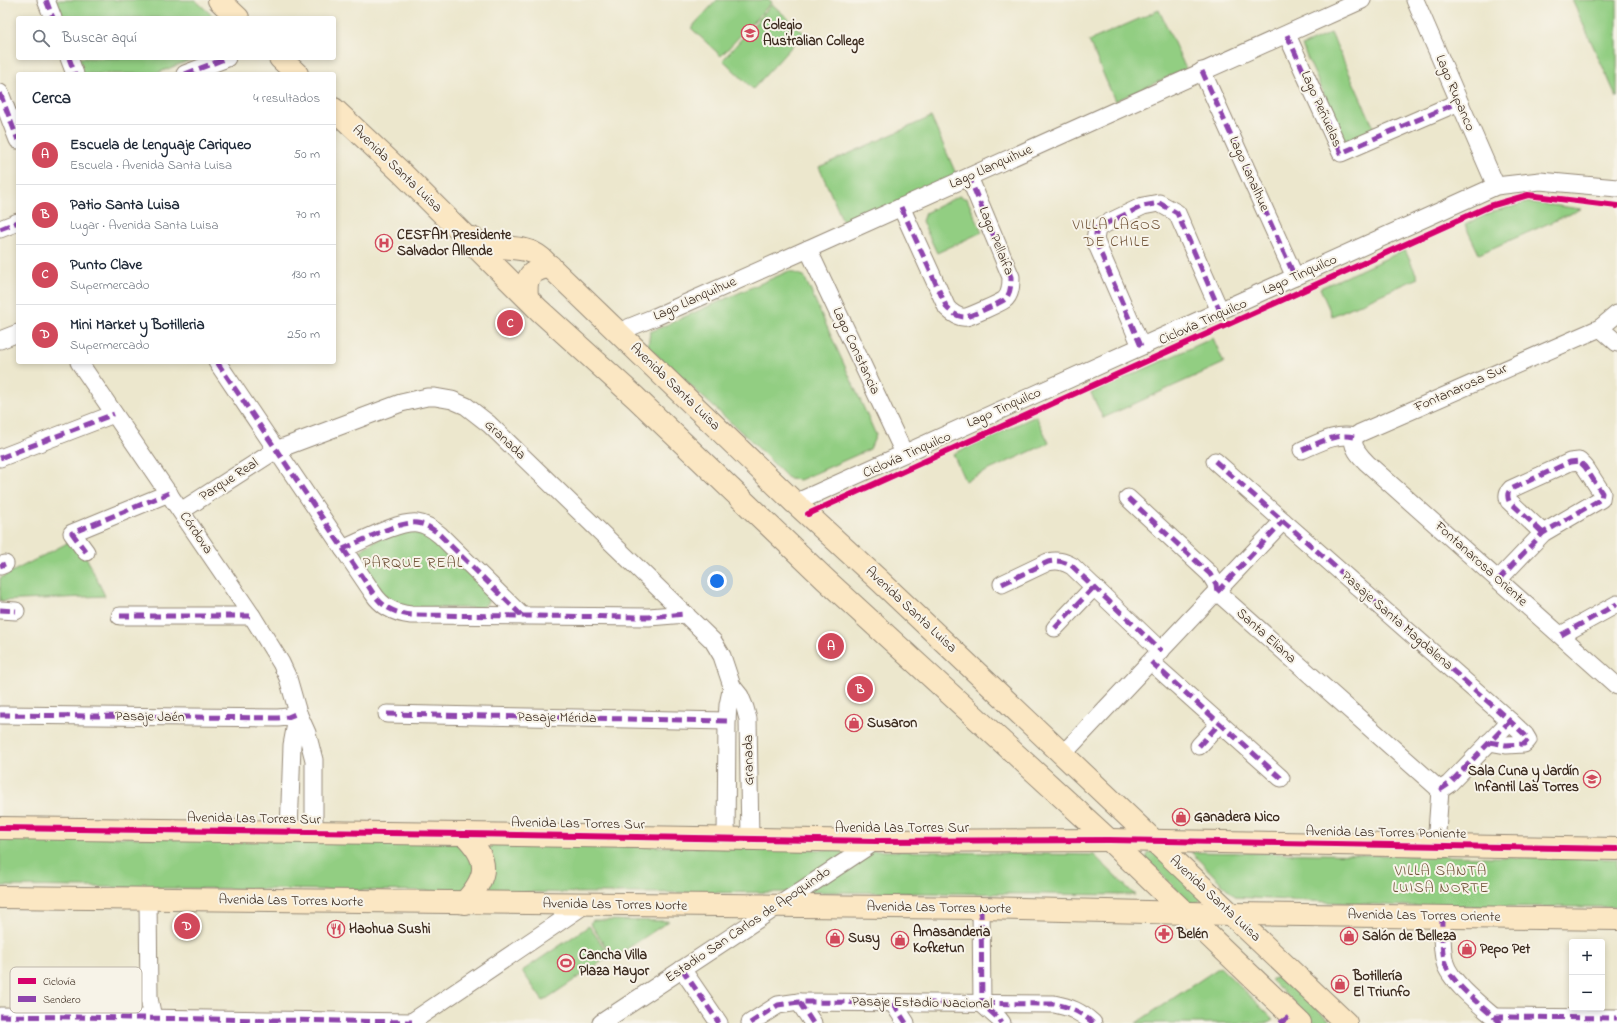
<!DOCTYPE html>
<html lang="es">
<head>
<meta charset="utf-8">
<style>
  body { margin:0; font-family:"Indie Flower",sans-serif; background:#f2f2f3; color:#1f2937 }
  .controls { position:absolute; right:12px; bottom:12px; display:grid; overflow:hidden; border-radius:4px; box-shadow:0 2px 6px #0003 }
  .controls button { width:36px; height:36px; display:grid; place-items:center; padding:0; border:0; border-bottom:1px solid #e0e1e3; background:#fff; color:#1f2937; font:20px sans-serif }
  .you { position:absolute; left:717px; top:581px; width:14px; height:14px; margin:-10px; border:3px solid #fff; border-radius:50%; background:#1a73e8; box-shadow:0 0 0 6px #1a73e833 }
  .badge { display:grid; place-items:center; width:26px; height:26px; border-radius:50%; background:#d1495b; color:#fff; font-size:13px; font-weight:700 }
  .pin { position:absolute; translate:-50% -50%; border:2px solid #fff; box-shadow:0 1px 4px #0006 }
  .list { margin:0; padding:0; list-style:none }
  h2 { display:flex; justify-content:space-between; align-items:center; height:52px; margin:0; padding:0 16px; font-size:17px }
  h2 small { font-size:13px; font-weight:400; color:#747a83 }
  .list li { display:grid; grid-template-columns:26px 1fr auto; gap:12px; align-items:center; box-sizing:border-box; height:60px; padding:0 16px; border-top:1px solid #e0e1e3 }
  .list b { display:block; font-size:15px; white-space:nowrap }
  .list p { margin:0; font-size:13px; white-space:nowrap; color:#747a83 }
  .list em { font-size:13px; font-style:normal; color:#747a83 }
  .icon { flex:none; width:22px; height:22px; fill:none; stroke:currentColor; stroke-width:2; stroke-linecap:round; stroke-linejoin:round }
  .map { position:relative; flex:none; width:1617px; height:1023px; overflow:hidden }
  .search { position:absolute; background:#fff; box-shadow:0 2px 6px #0003; left:16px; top:16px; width:320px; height:44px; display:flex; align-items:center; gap:10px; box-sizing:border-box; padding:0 14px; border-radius:4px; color:#747a83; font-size:15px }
  .panel { position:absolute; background:#fff; box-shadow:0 2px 6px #0003; left:16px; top:72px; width:320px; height:292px; border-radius:4px }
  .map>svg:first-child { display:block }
  .green { fill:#92ce82; stroke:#667c50 }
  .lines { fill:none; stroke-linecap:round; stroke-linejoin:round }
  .street-casing { stroke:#948876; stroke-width:19 }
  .secondary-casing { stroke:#948876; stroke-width:24 }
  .street { stroke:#fff; stroke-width:17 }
  .secondary { stroke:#fbe7c3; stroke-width:22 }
  .quiet { stroke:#8e44ad; stroke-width:5; stroke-dasharray:10 5; stroke-linecap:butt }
  .cycleway-casing { stroke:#f7f3e8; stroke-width:8 }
  .cycleway { stroke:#d6006c; stroke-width:6 }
  .labels { text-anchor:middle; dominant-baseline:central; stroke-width:4; stroke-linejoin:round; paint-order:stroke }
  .poi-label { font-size:14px; font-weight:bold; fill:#3b2a1e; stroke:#f7f3e8; text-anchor:start }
  .street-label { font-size:14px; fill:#3b2a1e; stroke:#f7f3e8 }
  .neighbourhood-label { font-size:15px; letter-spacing:1px; fill:#715439; stroke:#f7f3e8 }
  .key { fill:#f7f3e8; stroke:#bfb7ab; stroke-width:1 }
  .key-label { font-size:11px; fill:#3b2a1e }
</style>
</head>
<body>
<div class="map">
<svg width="1617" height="1023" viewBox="0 0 1617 1023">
  <rect width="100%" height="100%" fill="#f7f3e8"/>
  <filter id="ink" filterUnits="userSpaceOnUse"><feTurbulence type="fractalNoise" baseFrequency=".025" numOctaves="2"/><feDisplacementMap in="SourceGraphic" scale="8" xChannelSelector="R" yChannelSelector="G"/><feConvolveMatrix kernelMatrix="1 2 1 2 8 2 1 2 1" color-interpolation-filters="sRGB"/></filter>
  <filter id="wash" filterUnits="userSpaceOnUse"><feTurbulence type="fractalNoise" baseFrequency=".012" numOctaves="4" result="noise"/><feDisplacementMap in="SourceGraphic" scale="16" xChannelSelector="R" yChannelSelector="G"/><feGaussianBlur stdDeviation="0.9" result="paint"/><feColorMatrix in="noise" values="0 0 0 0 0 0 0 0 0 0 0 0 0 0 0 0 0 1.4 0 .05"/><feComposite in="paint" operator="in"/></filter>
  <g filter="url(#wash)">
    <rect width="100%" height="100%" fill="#ece7cd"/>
    <g class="green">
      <polygon points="51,0 195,0 215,18 59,18"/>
      <polygon points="717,0 769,0 772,2 721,56 691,28"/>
      <polygon points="1572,0 1617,0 1617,98"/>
      <polygon points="772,4 804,33 753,89 723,60"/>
      <polygon points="1159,10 1186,69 1115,101 1089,41"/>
      <polygon points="1331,33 1375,130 1346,143 1302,46"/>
      <polygon points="74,58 195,58 155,74 81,74"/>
      <polygon points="931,117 957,176 845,226 819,167"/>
      <polygon points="959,196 967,199 982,232 937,253 922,221 925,213"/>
      <polygon points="1529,202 1581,209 1479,254 1465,225 1491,212"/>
      <polygon points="1405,250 1418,278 1332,316 1320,288"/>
      <polygon points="789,271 804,276 876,435 870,449 800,480 789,479 749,439 648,347 650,332"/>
      <polygon points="1213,338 1224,363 1103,418 1091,393"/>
      <polygon points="1036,416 1049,443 965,481 953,454"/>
      <path d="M421 529 433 536 487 589C490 598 489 603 482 608H400L385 599 358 558 359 552C375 538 399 530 421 529Z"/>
      <polygon points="77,538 105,596 0,601 0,578"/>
      <polygon points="0,836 313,840 1094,855 1135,895 825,892 607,893 0,886"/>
      <polygon points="1149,852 1156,852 1204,897 1198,902 1193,904 1188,901 1147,860 1146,858"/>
      <polygon points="1191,852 1617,859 1617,907 1402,906 1235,897"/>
      <polygon points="593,920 669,921 613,958 590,923"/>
      <polygon points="589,926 610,956 543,1001 522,971"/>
      <polygon points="1220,967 1274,1020 1269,1023 1136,1023"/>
      <polygon points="1280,975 1332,1023 1316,1023 1271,980"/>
    </g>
  </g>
  <g filter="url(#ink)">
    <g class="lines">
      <defs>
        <g id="street">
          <polyline points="46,0 53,18"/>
          <polyline points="1415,0 1496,186"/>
          <polyline points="1287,35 1341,153 1459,102"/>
          <polyline points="69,58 75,74"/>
          <polyline points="1202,71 1295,277"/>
          <polyline points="185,74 227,58"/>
          <polyline points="0,93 18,140"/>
          <path d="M901 207 947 308C952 313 959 318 966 317 971 316 1000 303 1004 300 1011 295 1011 284 1011 277L969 177"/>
          <polyline points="0,229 18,222"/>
          <polyline points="808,249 904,453"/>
          <polyline points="1600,328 1617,343"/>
          <polyline points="618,332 655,317 808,249 1362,0"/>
          <polyline points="0,340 18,333"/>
          <polyline points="1141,346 1095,240 1097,228 1143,206 1159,203 1177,213 1220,311"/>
          <polyline points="79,362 252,616 281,663 288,678 298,713 307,733 314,760 314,832"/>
          <path d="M217 362 373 593C382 607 394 613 411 615L649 617 686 614"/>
          <path d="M1354 437C1351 447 1360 456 1367 463L1617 686"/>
          <polyline points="1354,437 1360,433 1600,328 1617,314"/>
          <path d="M1302 450C1319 443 1335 433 1354 437"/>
          <polyline points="0,458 114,414"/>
          <polyline points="1215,461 1510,721 1525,735 1528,740 1524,744 1506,745 1489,742"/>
          <polyline points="1128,498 1210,574 1216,584 1217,592"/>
          <polyline points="795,503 1496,186 1540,181 1617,188"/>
          <polyline points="181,511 276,450 401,403 427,397 435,397 452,400 466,406 489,424 713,641 722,656 732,686 740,696 745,708 748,719 750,839"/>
          <path d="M343 549C362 541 398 521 417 523 426 524 433 529 440 535L522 616"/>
          <polyline points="86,552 72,533 169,493"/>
          <polyline points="0,566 5,564"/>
          <path d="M1498 580 1543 533 1601 499 1602 493 1600 490 1585 467 1579 461 1570 462 1511 489C1507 493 1507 496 1509 501L1543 533"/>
          <path d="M1002 584 1048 562C1057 560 1063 561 1072 566L1161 651"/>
          <polyline points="1217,592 1440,790"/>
          <polyline points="0,610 16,611"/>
          <polyline points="120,616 252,616"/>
          <polyline points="1055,628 1094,587"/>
          <polyline points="1561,635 1617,604"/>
          <polyline points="1151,662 1281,778"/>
          <polyline points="387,714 727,721"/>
          <polyline points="0,715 278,718 288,717 298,713"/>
          <polyline points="1199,746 1220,723"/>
          <polyline points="1062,755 1283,521"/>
          <polyline points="1440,790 1449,784 1510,721"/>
          <polyline points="289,832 292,745 298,713"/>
          <polyline points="726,838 727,721 728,705 732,686"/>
          <polyline points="1436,846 1440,790"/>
          <polyline points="148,899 149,998 154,1023"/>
          <polyline points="981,908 982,1004 999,1019 1002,1023"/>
          <path d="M1442 916C1442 931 1441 948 1445 963 1450 982 1485 1009 1501 1023"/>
          <polyline points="682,969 719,1023"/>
          <polyline points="799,1002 813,1023"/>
          <polyline points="893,1003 906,1023"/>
          <polyline points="0,1016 412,1022"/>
          <polyline points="1494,1017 1617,1018"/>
          <polyline points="410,1023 586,904"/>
          <polyline points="601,1023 876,841"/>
          <path d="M750 1023 778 1005 799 1002 1054 1004C1070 1007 1081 1012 1093 1023"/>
        </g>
        <g id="secondary">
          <polyline points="219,0 238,18"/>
          <polyline points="280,58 297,74"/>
          <polyline points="334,109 402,173 539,310 635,397 826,580 1109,840 1300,1023"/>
          <path d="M472 238C493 254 522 241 541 258L795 503 880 581 1346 1023"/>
          <path d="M527 297C525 276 530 271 550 266"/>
          <polyline points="0,828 464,834 876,841 1109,840 1617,849"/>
          <polyline points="0,897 981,908 1231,914 1617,919"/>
          <path d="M464 903C489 876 490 860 464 834"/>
        </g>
      </defs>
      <use href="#street" class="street-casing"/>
      <use href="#secondary" class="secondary-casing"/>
      <use href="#street" class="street"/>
      <use href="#secondary" class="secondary"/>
      <g class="quiet">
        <polyline points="46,0 53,18"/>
        <polyline points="1287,35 1341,153 1459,102"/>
        <polyline points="69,58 75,74"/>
        <polyline points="1202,71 1295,277"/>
        <polyline points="185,74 227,58"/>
        <polyline points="0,93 18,140"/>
        <path d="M901 207 947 308C952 313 959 318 966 317 971 316 1000 303 1004 300 1011 295 1011 284 1011 277L969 177"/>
        <polyline points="0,229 18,222"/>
        <polyline points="1141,346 1095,240 1097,228 1143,206 1159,203 1177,213 1220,311"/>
        <path d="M217 362 373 593C382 607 394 613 411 615L649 617 686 614"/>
        <path d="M1302 450C1319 443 1335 433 1354 437"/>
        <polyline points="0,458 114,414"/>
        <polyline points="1215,461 1510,721 1525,735 1528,740 1524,744 1506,745 1489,742"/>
        <polyline points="1128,498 1210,574 1216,584 1217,592"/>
        <path d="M343 549C362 541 398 521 417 523 426 524 433 529 440 535L522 616"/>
        <polyline points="86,552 72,533 169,493"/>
        <polyline points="0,566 5,564"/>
        <path d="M1498 580 1543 533 1601 499 1602 493 1600 490 1585 467 1579 461 1570 462 1511 489C1507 493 1507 496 1509 501L1543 533"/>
        <path d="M1002 584 1048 562C1057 560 1063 561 1072 566L1161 651"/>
        <polyline points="1217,592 1283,521"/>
        <polyline points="0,610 16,611"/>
        <polyline points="120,616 252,616"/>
        <polyline points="1055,628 1094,587"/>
        <polyline points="1561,635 1617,604"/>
        <polyline points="1151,662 1281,778"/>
        <polyline points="387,714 727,721"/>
        <polyline points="0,715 278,718 288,717 298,713"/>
        <polyline points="1199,746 1220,723"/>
        <polyline points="1440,790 1449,784 1510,721"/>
        <polyline points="981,908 982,1004 999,1019 1002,1023"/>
        <path d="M1442 916C1442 931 1441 948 1445 963 1450 982 1485 1009 1501 1023"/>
        <polyline points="682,969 719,1023"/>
        <polyline points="799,1002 813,1023"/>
        <polyline points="893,1003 906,1023"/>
        <polyline points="0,1016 412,1022"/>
        <polyline points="1494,1017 1617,1018"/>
        <path d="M750 1023 778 1005 799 1002 1054 1004C1070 1007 1081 1012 1093 1023"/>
        <polyline points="1280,1023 1292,1015"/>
      </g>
      <defs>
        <g id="cycleway">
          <polyline points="808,514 1490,206 1528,195 1617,206"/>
          <polyline points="0,828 464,834 876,841 1109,840 1617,849"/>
        </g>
      </defs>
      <use href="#cycleway" class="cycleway-casing"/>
      <use href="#cycleway" class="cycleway"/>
    </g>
  </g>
  <defs>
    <symbol id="school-ring" viewBox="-11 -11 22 22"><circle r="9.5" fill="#f7f3e8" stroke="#d1495b" stroke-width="1.5"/><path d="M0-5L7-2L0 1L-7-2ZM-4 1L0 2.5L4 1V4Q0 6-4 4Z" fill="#d1495b"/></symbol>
    <symbol id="hospital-ring" viewBox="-11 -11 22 22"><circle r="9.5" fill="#f7f3e8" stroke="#d1495b" stroke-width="1.5"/><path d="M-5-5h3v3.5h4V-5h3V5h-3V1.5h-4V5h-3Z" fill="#d1495b"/></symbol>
    <symbol id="shop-ring" viewBox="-11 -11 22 22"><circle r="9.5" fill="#f7f3e8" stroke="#d1495b" stroke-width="1.5"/><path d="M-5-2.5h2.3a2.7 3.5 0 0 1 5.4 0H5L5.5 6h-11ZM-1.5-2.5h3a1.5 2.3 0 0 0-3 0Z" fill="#d1495b"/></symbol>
    <symbol id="restaurant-ring" viewBox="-11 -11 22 22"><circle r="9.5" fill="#f7f3e8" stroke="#d1495b" stroke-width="1.5"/><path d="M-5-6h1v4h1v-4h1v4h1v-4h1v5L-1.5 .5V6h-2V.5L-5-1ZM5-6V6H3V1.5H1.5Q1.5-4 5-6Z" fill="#d1495b"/></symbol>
    <symbol id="pharmacy-ring" viewBox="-11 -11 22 22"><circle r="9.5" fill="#f7f3e8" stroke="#d1495b" stroke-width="1.5"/><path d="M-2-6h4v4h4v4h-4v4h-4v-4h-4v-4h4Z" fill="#d1495b"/></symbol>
    <symbol id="stadium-ring" viewBox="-11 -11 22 22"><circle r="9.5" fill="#f7f3e8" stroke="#d1495b" stroke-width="1.5"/><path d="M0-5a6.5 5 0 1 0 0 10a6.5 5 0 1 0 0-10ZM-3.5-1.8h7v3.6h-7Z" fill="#d1495b"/></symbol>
  </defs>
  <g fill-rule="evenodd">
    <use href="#school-ring" x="740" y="23" width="20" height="20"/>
    <use href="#hospital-ring" x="374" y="233" width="20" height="20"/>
    <use href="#shop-ring" x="844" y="713" width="20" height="20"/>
    <use href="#school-ring" x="1582" y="769" width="20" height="20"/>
    <use href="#shop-ring" x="1171" y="807" width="20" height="20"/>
    <use href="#restaurant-ring" x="326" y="919" width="20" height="20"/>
    <use href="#pharmacy-ring" x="1154" y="924" width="20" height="20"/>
    <use href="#shop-ring" x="1339" y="926" width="20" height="20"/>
    <use href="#shop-ring" x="825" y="928" width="20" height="20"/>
    <use href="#shop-ring" x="890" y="930" width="20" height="20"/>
    <use href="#shop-ring" x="1457" y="939" width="20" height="20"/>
    <use href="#stadium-ring" x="556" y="953" width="20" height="20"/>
    <use href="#shop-ring" x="1330" y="974" width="20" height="20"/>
  </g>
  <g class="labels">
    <g class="poi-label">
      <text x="763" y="25">Colegio<tspan x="763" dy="16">Australian College</tspan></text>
      <text x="397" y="235">CESFAM Presidente<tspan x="397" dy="16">Salvador Allende</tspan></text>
      <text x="867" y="723">Susaron</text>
      <text x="1579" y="771" text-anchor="end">Sala Cuna y Jardín<tspan x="1579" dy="16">Infantil Las Torres</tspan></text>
      <text x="1194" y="817">Ganadera Nico</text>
      <text x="349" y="929">Haohua Sushi</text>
      <text x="913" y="932">Amasanderia<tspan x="913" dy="16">Kofketun</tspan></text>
      <text x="1177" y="934">Belén</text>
      <text x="1362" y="936">Salón de Belleza</text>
      <text x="848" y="938">Susy</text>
      <text x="1480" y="949">Pepo Pet</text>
      <text x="579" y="955">Cancha Villa<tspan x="579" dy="16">Plaza Mayor</tspan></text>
      <text x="1353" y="976">Botillería<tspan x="1353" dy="16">El Triunfo</tspan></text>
    </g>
    <g class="street-label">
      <text transform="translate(1455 93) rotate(67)">Lago Rupanco</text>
      <text transform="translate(1321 109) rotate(66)">Lago Peñuelas</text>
      <text transform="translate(991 167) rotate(-24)">Lago Llanquihue</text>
      <text transform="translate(397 169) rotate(44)">Avenida Santa Luisa</text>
      <text transform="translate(1249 174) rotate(66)">Lago Lanalhue</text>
      <text transform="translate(996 241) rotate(68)">Lago Pellaifa</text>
      <text transform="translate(1300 275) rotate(-24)">Lago Tinquilco</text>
      <text transform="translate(695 299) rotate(-24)">Lago Llanquihue</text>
      <text transform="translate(1203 322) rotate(-24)">Ciclovía Tinquilco</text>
      <text transform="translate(856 351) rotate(65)">Lago Constancia</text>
      <text transform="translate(675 387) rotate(44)">Avenida Santa Luisa</text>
      <text transform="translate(1461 388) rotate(-24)">Fontanarosa Sur</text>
      <text transform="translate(1004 408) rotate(-24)">Lago Tinquilco</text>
      <text transform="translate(505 440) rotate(43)">Granada</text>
      <text transform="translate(907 455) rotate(-24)">Ciclovía Tinquilco</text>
      <text transform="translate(229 480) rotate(-33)">Parque Real</text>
      <text transform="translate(196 533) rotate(56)">Córdova</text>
      <text transform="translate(1481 564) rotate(42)">Fontanarosa Oriente</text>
      <text transform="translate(911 610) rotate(43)">Avenida Santa Luisa</text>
      <text transform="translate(1397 621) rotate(41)">Pasaje Santa Magdalena</text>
      <text transform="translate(1266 636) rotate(42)">Santa Eliana</text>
      <text transform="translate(150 717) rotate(1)">Pasaje Jaén</text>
      <text transform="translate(557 718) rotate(1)">Pasaje Mérida</text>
      <text transform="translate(749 760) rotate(-91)">Granada</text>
      <text transform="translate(254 819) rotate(1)">Avenida Las Torres Sur</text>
      <text transform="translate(578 824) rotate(1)">Avenida Las Torres Sur</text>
      <text x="902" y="828">Avenida Las Torres Sur</text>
      <text transform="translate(1386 833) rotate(1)">Avenida Las Torres Poniente</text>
      <text transform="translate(1215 899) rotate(43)">Avenida Santa Luisa</text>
      <text transform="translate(291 901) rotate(1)">Avenida Las Torres Norte</text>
      <text transform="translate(615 905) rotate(1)">Avenida Las Torres Norte</text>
      <text transform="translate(939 908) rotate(1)">Avenida Las Torres Norte</text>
      <text transform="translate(1424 916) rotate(1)">Avenida Las Torres Oriente</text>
      <text transform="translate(748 925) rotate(-34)">Estadio San Carlos de Apoquindo</text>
      <text transform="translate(922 1003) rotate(1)">Pasaje Estadio Nacional</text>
    </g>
    <g class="neighbourhood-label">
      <text x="1117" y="225">VILLA LAGOS<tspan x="1117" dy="17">DE CHILE</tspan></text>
      <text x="413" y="563">PARQUE REAL</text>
      <text x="1441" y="871">VILLA SANTA<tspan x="1441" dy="17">LUISA NORTE</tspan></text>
    </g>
  </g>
  <rect x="10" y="967" width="132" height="46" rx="6" class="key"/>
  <rect x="18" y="978" width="18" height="6" fill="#d6006c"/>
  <rect x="18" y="996" width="18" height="6" fill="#8e44ad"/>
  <g class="key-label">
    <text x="43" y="985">Ciclovía</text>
    <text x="43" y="1003">Sendero</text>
  </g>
</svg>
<div class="controls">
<button>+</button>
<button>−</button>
</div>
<div class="you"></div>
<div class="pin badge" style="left:831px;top:646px">A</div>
<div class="pin badge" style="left:860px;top:689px">B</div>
<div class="pin badge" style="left:510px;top:323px">C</div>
<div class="pin badge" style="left:187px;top:926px">D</div>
<div class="search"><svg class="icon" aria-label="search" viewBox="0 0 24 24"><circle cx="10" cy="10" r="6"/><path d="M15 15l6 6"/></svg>Buscar aquí</div>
<section class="panel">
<h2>Cerca<small>4 resultados</small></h2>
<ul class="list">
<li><span class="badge">A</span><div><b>Escuela de Lenguaje Cariqueo</b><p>Escuela · Avenida Santa Luisa</p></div><em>50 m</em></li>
<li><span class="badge">B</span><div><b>Patio Santa Luisa</b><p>Lugar · Avenida Santa Luisa</p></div><em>70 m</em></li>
<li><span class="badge">C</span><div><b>Punto Clave</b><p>Supermercado</p></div><em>130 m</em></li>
<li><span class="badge">D</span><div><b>Mini Market y Botilleria</b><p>Supermercado</p></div><em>250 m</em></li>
</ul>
</section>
</div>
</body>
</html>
